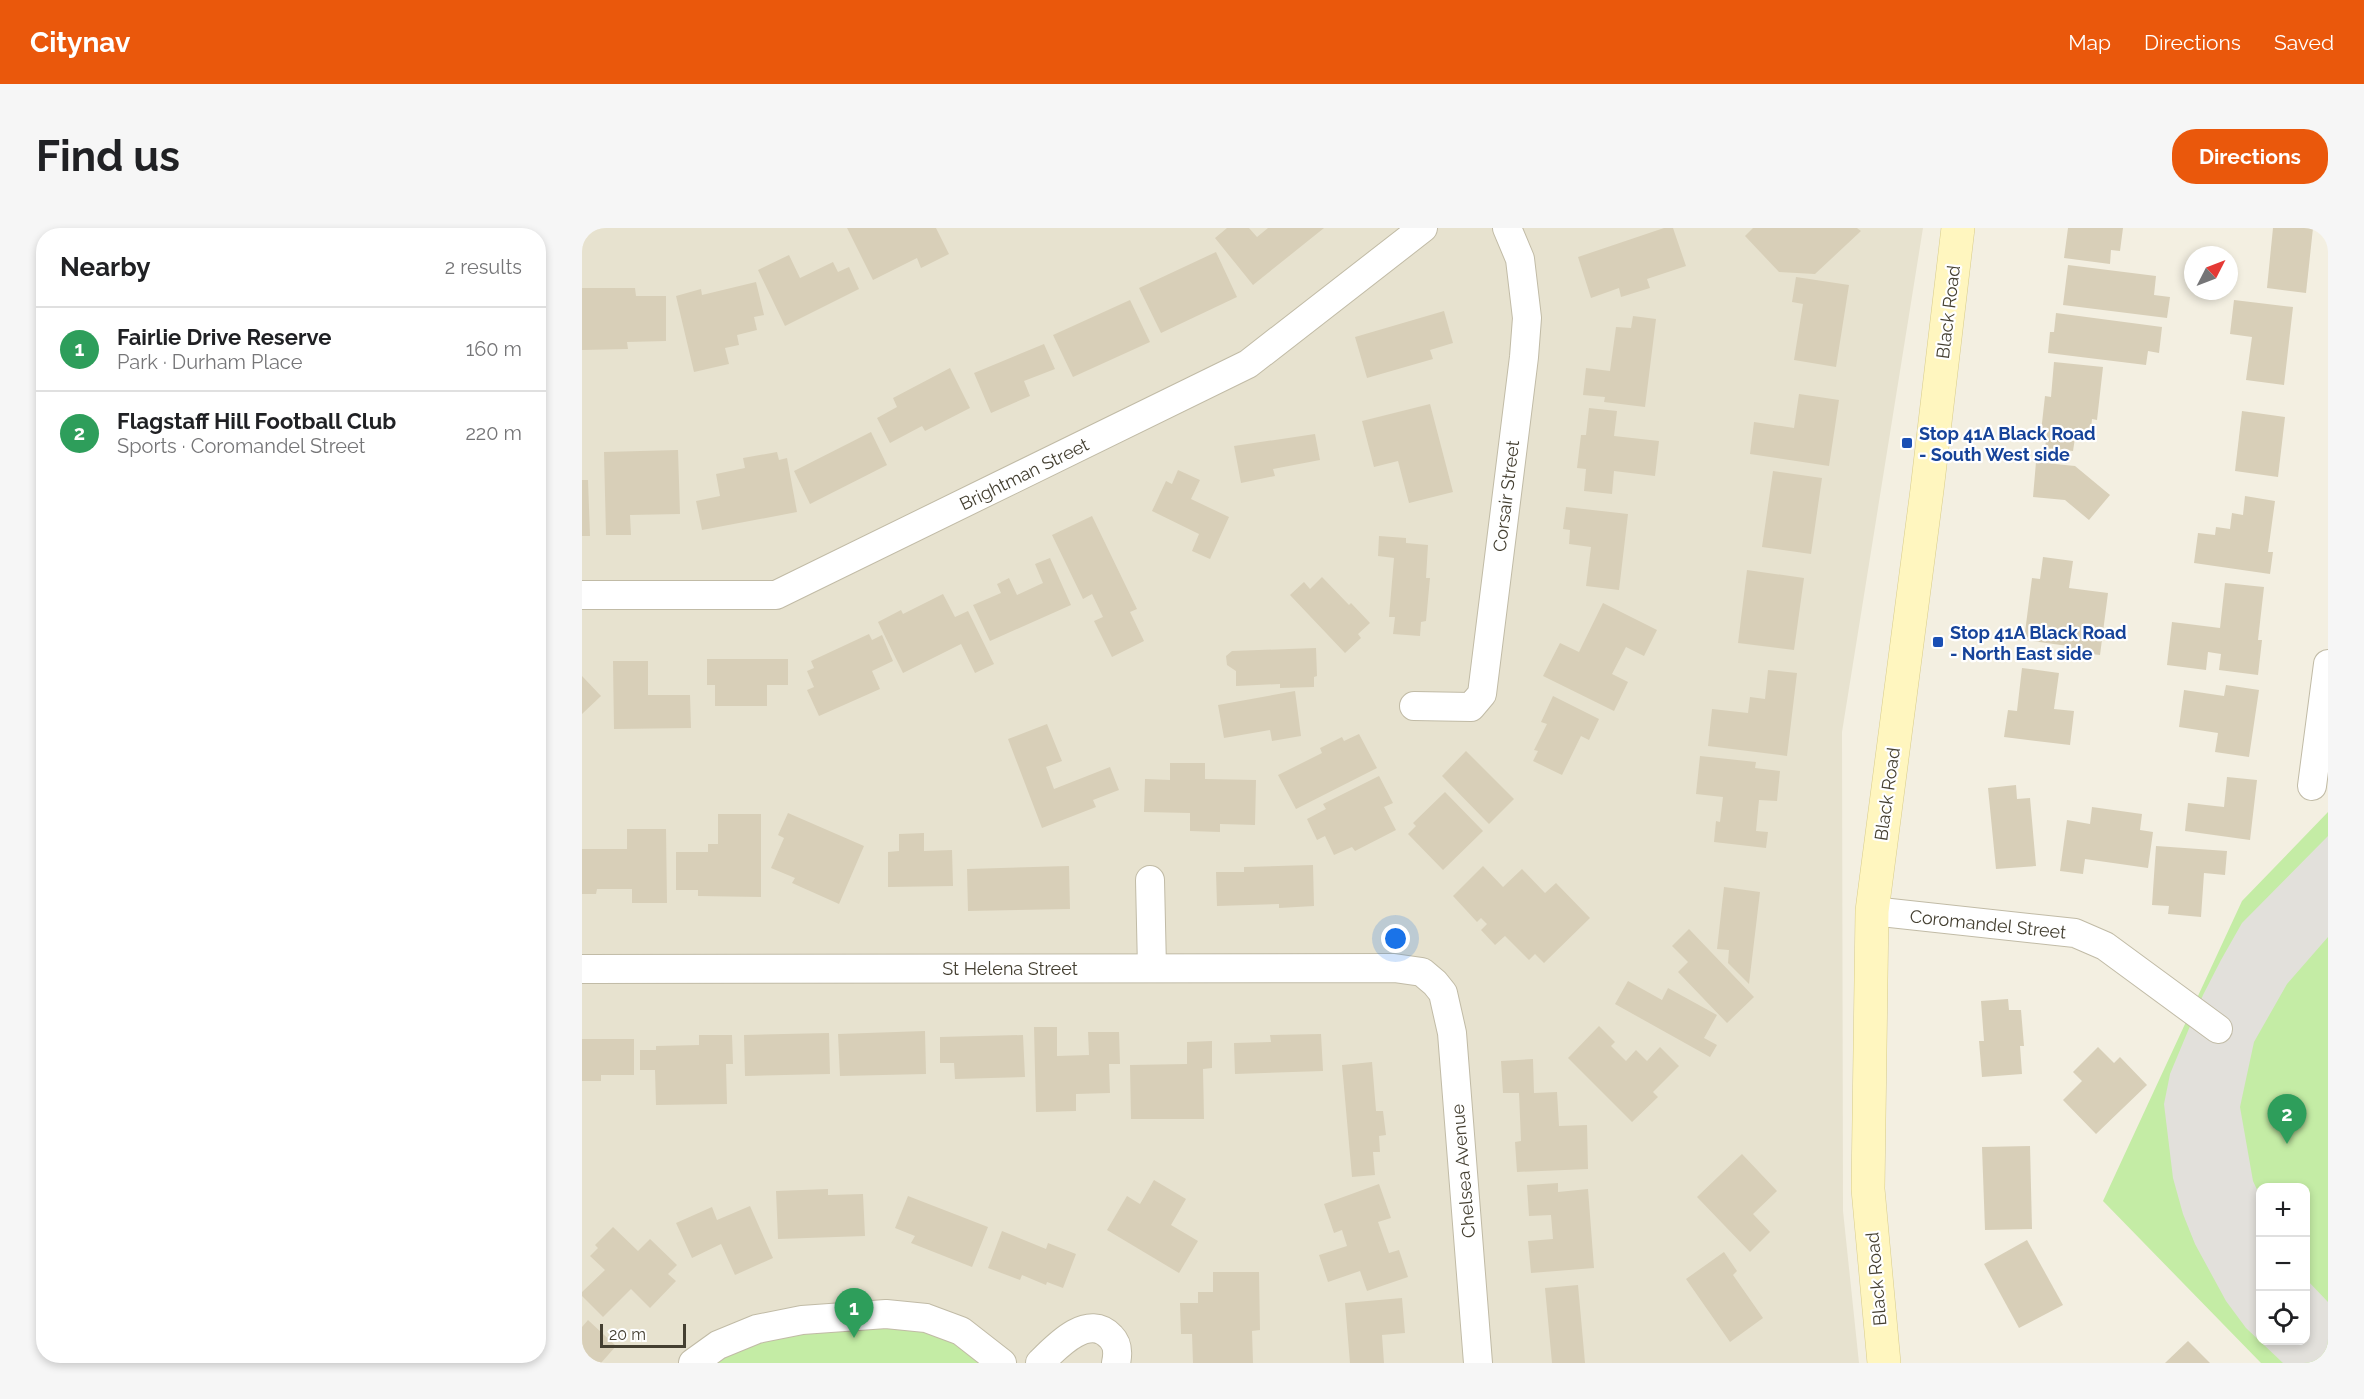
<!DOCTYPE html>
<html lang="en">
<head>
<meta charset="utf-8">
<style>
  body { margin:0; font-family:Raleway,sans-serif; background:#f6f6f6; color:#202124 }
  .controls { position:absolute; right:18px; bottom:18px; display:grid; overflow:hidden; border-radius:12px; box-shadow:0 3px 9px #0003 }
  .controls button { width:54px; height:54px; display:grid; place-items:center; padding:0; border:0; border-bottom:2px solid #e0e0e0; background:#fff; color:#202124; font:30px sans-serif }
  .compass { position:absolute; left:1602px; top:18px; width:54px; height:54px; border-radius:50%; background:#fff; box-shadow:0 3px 9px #0003; rotate:48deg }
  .scale { position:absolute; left:18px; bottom:15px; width:86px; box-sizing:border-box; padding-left:6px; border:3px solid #443f31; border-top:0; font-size:16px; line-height:21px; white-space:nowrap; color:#443f31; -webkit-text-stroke:4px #fff; paint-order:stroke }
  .you { position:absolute; left:814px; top:711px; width:21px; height:21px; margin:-15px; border:4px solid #fff; border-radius:50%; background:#1a73e8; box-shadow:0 0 0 9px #1a73e833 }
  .badge { display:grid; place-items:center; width:39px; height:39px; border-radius:50%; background:#ea580c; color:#fff; font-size:20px; font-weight:700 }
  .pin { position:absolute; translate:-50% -50px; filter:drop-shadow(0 2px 3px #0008) }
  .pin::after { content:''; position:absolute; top:32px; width:21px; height:18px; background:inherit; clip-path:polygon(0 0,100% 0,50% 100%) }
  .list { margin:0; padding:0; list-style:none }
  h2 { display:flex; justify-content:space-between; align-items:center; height:78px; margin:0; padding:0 24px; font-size:26px }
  h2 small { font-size:20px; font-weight:400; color:#757577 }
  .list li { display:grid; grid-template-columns:39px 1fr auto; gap:18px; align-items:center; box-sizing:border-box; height:84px; padding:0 24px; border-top:2px solid #e0e0e0 }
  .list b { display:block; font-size:22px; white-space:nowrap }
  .list p { margin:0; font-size:20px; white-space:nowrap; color:#757577 }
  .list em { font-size:20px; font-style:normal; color:#757577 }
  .icon { flex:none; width:33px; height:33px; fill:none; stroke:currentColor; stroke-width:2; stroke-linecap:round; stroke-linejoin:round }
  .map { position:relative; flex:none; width:1746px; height:1135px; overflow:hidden; border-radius:24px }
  header { display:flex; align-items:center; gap:36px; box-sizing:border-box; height:84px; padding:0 30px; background:#ea580c; color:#fff }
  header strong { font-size:28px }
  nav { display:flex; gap:33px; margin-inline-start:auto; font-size:21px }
  .intro { display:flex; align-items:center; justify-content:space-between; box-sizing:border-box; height:144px; padding:0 36px }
  h1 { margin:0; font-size:42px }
  .button { padding:15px 27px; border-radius:24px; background:#ea580c; color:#fff; font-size:21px; font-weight:700 }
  main { display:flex; gap:36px; padding:0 36px }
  aside { flex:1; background:#fff; border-radius:24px; box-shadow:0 3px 9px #0003 }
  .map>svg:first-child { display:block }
  .residential { fill:#e7e2cf }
  .green { fill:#c4eca5; fill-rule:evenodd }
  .parking { fill:#e2e0db }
  .building { fill:#d8cfb8 }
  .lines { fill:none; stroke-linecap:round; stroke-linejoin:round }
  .street-casing { stroke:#c1bba6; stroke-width:30 }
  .secondary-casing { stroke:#d8cc8b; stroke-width:34 }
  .street { stroke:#fff; stroke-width:28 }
  .secondary { stroke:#fff6bf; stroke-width:33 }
  .transit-dot { fill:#1a4fb4; stroke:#fff; stroke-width:2 }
  .labels { text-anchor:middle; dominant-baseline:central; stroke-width:4.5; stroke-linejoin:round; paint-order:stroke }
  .street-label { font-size:18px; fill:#443f31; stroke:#fff }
  .transit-label { font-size:18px; font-weight:bold; fill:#164399; stroke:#fff; text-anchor:start }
</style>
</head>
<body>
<header>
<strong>Citynav</strong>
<nav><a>Map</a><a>Directions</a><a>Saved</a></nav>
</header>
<div class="intro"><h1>Find us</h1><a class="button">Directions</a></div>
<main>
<aside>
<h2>Nearby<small>2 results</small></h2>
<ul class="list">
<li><span class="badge" style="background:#2e9e5b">1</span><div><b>Fairlie Drive Reserve</b><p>Park · Durham Place</p></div><em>160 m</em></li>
<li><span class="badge" style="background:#2e9e5b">2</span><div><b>Flagstaff Hill Football Club</b><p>Sports · Coromandel Street</p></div><em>220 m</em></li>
</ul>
</aside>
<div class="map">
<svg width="1746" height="1135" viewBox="0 0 1746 1135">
  <rect width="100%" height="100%" fill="#f3efe1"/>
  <polygon class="residential" points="0,0 1341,0 1260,504 1261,983 1277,1135 0,1135"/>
  <g class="green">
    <path d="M1746 584V1135H1679L1521 973 1660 673ZM1678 960H1724V1112H1678Z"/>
    <polygon points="304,1086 420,1135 111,1135 136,1117"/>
  </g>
  <polygon class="parking" points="1746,608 1746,709 1705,756 1672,814 1658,879 1671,953 1678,968 1678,1112 1724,1112 1724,1051 1746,1074 1746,1135 1701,1135 1664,1100 1644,1073 1613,1016 1601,986 1591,950 1582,876 1588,846 1621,767 1639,732 1660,695"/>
  <g class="building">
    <polygon points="265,0 354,0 367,26 339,40 335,30 291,52"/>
    <polygon points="645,0 667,0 675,9 686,0 742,0 671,57 633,10"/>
    <polygon points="1082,0 1091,0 1104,38 1065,51 1068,60 1039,69 1037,60 1009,70 996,29"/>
    <polygon points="1171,0 1275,0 1279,3 1233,46 1197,44 1163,8"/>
    <polygon points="1486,0 1541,0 1538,23 1529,22 1528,36 1482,30"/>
    <polygon points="1691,0 1731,0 1724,65 1685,60"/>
    <polygon points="634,24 655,69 579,105 557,60"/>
    <polygon points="207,27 218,50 251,34 256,44 267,39 277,61 203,98 176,42"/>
    <polygon points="1486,37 1574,48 1572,67 1588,69 1585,90 1481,77"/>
    <polygon points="1214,49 1267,57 1254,139 1212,132 1221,76 1210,74"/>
    <polygon points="174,54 182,87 172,89 175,102 155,107 157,117 143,120 147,136 112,144 94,68 119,61 120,67"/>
    <polygon points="0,60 53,60 54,68 84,68 84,113 45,114 46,121 0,122"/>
    <polygon points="548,72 568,114 491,149 471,107"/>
    <polygon points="1652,72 1711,79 1702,157 1664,152 1670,109 1648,106"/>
    <polygon points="862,83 871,115 848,122 851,131 785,150 773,109"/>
    <polygon points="1474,85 1580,99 1577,125 1566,123 1564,137 1466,125 1468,104 1472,104"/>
    <polygon points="1051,88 1074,91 1063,179 1022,174 1023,169 1001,167 1004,140 1028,143 1034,99 1049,100"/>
    <polygon points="462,116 473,141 442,153 448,168 409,185 392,145"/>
    <polygon points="1472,134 1521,139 1515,192 1510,191 1508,211 1493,210 1491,223 1463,220 1465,204 1459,204 1463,168 1469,169"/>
    <polygon points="368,140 388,180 343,203 340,198 308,215 295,190 315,179 311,170"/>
    <polygon points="1217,166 1257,172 1247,238 1168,226 1172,194 1212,200"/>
    <polygon points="848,176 871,264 827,275 816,233 792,239 780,193"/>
    <polygon points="1007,180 1035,183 1032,208 1077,213 1073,248 1032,243 1030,266 1002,263 1004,241 995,240 999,207 1004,207"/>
    <polygon points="1660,183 1703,189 1696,249 1653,243"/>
    <polygon points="289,204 305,237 228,276 212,243"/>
    <polygon points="733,206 738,232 691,241 693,248 659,255 652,218"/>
    <polygon points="96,222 98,286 48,287 49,307 24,307 22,224"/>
    <polygon points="195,224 197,232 205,230 215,284 120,302 114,273 138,268 134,246 163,240 161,230"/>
    <polygon points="1454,234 1493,238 1528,267 1507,292 1483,272 1451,269"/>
    <polygon points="596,242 618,252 609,271 647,289 628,331 610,323 617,306 570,283 584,253 590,256"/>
    <polygon points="1191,243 1240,250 1229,326 1180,319"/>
    <polygon points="0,252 6,252 8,308 0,308"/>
    <polygon points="1663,268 1693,273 1686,324 1691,324 1688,346 1612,335 1616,305 1633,307 1634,299 1648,301 1650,285 1661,287"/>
    <polygon points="984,279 1046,286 1037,362 1004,358 1009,319 987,316 988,302 981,301"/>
    <polygon points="510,288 555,381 548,384 562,413 530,429 512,393 521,389 510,366 501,371 470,307"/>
    <polygon points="797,308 824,310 824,315 846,317 844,350 848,350 844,393 839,394 838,408 811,406 813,389 807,389 812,330 796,328"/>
    <polygon points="1461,329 1491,333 1487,360 1526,365 1518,427 1485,423 1486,418 1442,412 1450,350 1458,351"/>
    <polygon points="468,330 489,377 408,413 391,377 419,365 415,356 427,350 435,367 461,355 453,336"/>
    <polygon points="1165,342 1222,350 1212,422 1156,415"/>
    <polygon points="740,349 767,377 769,375 788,395 776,406 779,410 763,425 708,367 722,354 728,361"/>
    <polygon points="1643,355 1682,359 1676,412 1680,412 1676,447 1637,442 1639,426 1626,424 1624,442 1585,437 1590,394 1638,400"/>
    <polygon points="361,366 373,389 386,383 412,436 393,445 379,416 321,445 296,394 319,382 321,386"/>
    <polygon points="1021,375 1075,402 1062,428 1044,419 1030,446 1046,454 1032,483 961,448 978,415 997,424"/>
    <polygon points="287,406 290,412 300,407 311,433 290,443 298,461 237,488 225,462 232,459 225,443 232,440 229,433"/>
    <polygon points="734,420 735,448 732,449 732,459 698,460 698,456 654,458 654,443 645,437 644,428 650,423"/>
    <polygon points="125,431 206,431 206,457 185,457 185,478 133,478 133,457 125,457"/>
    <polygon points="31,433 66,433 66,467 108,467 109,500 32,501"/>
    <polygon points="1440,440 1477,445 1472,481 1492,483 1488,517 1422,509 1426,482 1435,483"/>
    <polygon points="1186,442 1215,445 1205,528 1126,518 1130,481 1166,485 1168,469 1183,471"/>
    <polygon points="0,448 19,468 0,486"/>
    <polygon points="1644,457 1677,462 1667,529 1633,524 1636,505 1597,499 1602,462 1642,468"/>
    <polygon points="713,463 719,508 690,513 688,502 642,510 636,477"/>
    <polygon points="971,468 1017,491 1007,512 999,508 980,547 951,533 956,523 952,522 965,496 959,494"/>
    <polygon points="465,496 480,533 464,539 472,561 528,539 537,562 511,572 514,579 460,600 426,511"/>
    <polygon points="777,506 795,540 714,581 696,547 740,525 738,520 760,509 762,513"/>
    <polygon points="884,523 932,571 907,596 860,548"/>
    <polygon points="1118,528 1174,534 1173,540 1198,543 1195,573 1177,572 1174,603 1186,604 1184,620 1132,614 1134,593 1138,594 1141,569 1114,566"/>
    <polygon points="588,535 623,535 623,551 674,552 673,597 638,596 638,604 608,603 608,585 562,584 563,551 588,552"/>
    <polygon points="797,548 811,575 802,579 814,602 773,623 770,619 752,627 743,608 735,612 725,591 744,581 741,576"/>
    <polygon points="1645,549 1675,552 1668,612 1603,603 1606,575 1642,579"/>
    <polygon points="1434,557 1435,571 1448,570 1454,638 1414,641 1406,560"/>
    <polygon points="863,564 901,603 861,642 826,606 834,598 831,595"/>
    <polygon points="1510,579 1560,586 1558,602 1571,604 1566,640 1503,631 1501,646 1478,643 1485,592 1508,596"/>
    <polygon points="206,585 282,618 257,676 210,655 213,650 189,640 202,610 196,607"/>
    <polygon points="136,586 179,586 179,669 116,668 116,662 94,662 94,624 126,624 126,616 136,616"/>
    <polygon points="45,601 84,601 85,675 50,675 50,661 15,661 14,666 0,666 0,621 45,621"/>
    <polygon points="342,605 342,623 370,622 371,658 306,659 306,624 317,623 317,606"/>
    <polygon points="1574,618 1645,623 1643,647 1622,645 1619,689 1586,686 1587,678 1570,677"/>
    <polygon points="731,637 732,678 697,680 697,676 635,678 634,644 662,644 662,639"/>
    <polygon points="487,638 488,681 386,683 385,641"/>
    <polygon points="901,638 921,659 940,641 963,665 974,655 1008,690 962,735 953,726 947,732 923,708 913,717 899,702 905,696 899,690 895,694 871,668"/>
    <polygon points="1142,659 1178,664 1167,756 1146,735 1147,722 1135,721"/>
    <polygon points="1107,701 1172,769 1145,795 1096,744 1106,734 1090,718"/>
    <polygon points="1046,753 1080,772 1086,760 1135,787 1122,810 1135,817 1128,829 1033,776"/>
    <polygon points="1426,771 1427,782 1439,782 1442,818 1438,818 1440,846 1400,849 1397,813 1402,813 1399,773"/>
    <polygon points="1017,798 1033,814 1029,818 1044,833 1054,822 1065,833 1078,819 1097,838 1071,864 1076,869 1050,894 986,830"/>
    <polygon points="452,799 475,799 475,828 507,827 506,804 537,804 538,836 527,836 528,865 494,866 494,883 454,884"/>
    <polygon points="343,803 344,846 258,848 256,806"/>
    <polygon points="247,805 248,846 163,848 162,807"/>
    <polygon points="739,806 741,843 653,846 652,815 689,814 688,807"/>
    <polygon points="117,807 150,807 151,836 144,836 145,876 74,877 73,842 58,842 58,822 74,822 74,818 117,817"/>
    <polygon points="441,807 443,849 373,851 372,835 358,835 358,809"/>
    <polygon points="0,811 52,811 52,847 19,847 19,853 0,853"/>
    <polygon points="630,813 630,840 621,841 622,891 549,891 548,837 605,836 605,814"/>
    <polygon points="1516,819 1532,835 1538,829 1565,857 1514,906 1481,872 1500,853 1491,844"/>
    <polygon points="951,831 952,865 975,864 977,898 1005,897 1006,941 935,944 933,914 939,913 937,865 921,865 919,833"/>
    <polygon points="790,834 794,883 801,883 804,907 797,908 798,924 791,924 793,947 770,949 760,837"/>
    <polygon points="1448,918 1450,1001 1403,1002 1400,919"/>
    <polygon points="1160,926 1195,963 1171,986 1188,1004 1168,1024 1115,969"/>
    <polygon points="572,952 604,971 589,997 616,1013 597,1045 525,1002 545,968 558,976"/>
    <polygon points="976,955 976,964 1006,961 1012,1040 949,1045 946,1013 971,1011 969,987 947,988 945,957"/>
    <polygon points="797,956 809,990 796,994 807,1025 817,1022 826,1049 785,1063 778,1043 746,1054 737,1027 765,1018 760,1002 752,1005 742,976"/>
    <polygon points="246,961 246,967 281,966 283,1008 196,1011 194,963"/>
    <polygon points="326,968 406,999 390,1039 329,1015 333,1008 313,1000"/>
    <polygon points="168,978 191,1030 153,1047 139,1016 110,1030 94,995 130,979 135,992"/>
    <polygon points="31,999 56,1023 68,1011 95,1037 86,1046 94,1053 68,1080 49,1061 21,1089 0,1068 0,1064 23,1042 8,1028 16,1020 13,1017"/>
    <polygon points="420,1003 464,1021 466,1015 494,1026 481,1060 465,1054 464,1057 440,1047 438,1052 406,1040"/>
    <polygon points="1445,1012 1481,1077 1437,1100 1402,1036"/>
    <polygon points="1142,1024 1155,1043 1151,1047 1181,1090 1148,1114 1104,1051"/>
    <polygon points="631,1044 677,1044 678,1102 670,1103 671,1135 611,1135 610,1106 599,1106 598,1075 616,1075 616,1064 631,1064"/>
    <polygon points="996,1057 1003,1135 970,1135 963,1060"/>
    <polygon points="820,1070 823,1105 800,1107 802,1135 768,1135 763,1075"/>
    <polygon points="6,1092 34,1118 19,1135 0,1135 0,1099"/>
    <polygon points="1606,1113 1628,1135 1583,1135"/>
  </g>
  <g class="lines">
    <defs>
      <g id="street">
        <polyline points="0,367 194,367 666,136 841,0"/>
        <polyline points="832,478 889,479 900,466 942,129 945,90 938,31 925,0"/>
        <polyline points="1730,558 1746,436"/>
        <polyline points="568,652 570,740"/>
        <polyline points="1290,683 1493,705 1523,718 1636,801"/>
        <polyline points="0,741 812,740 840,744 853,755 861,765 870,805 896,1135"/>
        <polyline points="111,1135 136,1117 175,1101 220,1092 304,1086 344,1090 379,1103 420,1135"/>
        <path d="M458 1135C474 1119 506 1084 529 1109 536 1116 536 1126 534 1135"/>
      </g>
      <polyline id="secondary" points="1302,1135 1286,961 1290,683 1345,262 1376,0"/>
    </defs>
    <use href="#street" class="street-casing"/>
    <use href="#secondary" class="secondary-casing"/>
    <use href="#street" class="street"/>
    <use href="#secondary" class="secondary"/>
  </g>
  <g class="transit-dot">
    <rect x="1319" y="209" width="12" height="12" rx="3"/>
    <rect x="1350" y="408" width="12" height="12" rx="3"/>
  </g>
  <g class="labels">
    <g class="street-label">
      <text transform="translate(1366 84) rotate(-83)">Black Road</text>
      <text transform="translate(442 246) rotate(-26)">Brightman Street</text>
      <text transform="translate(924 268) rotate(-83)">Corsair Street</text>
      <text transform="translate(1305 566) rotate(-82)">Black Road</text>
      <text transform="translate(1406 696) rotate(6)">Coromandel Street</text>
      <text x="428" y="740">St Helena Street</text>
      <text transform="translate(881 943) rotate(-95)">Chelsea Avenue</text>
      <text transform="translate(1294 1051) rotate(-95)">Black Road</text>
    </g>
    <g class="transit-label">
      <text x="1337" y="205">Stop 41A Black Road<tspan x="1337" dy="21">- South West side</tspan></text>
      <text x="1368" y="404">Stop 41A Black Road<tspan x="1368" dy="21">- North East side</tspan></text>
    </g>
  </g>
</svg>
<div class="controls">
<button>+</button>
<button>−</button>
<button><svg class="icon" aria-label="locate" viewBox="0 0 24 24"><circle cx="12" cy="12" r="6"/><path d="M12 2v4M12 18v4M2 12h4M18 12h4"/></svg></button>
</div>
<svg class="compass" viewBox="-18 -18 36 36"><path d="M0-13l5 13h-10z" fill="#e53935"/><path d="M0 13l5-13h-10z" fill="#757577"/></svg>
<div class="scale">20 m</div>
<div class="you"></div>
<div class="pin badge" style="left:272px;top:1110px;background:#2e9e5b">1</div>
<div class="pin badge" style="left:1705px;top:916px;background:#2e9e5b">2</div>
</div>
</main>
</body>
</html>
